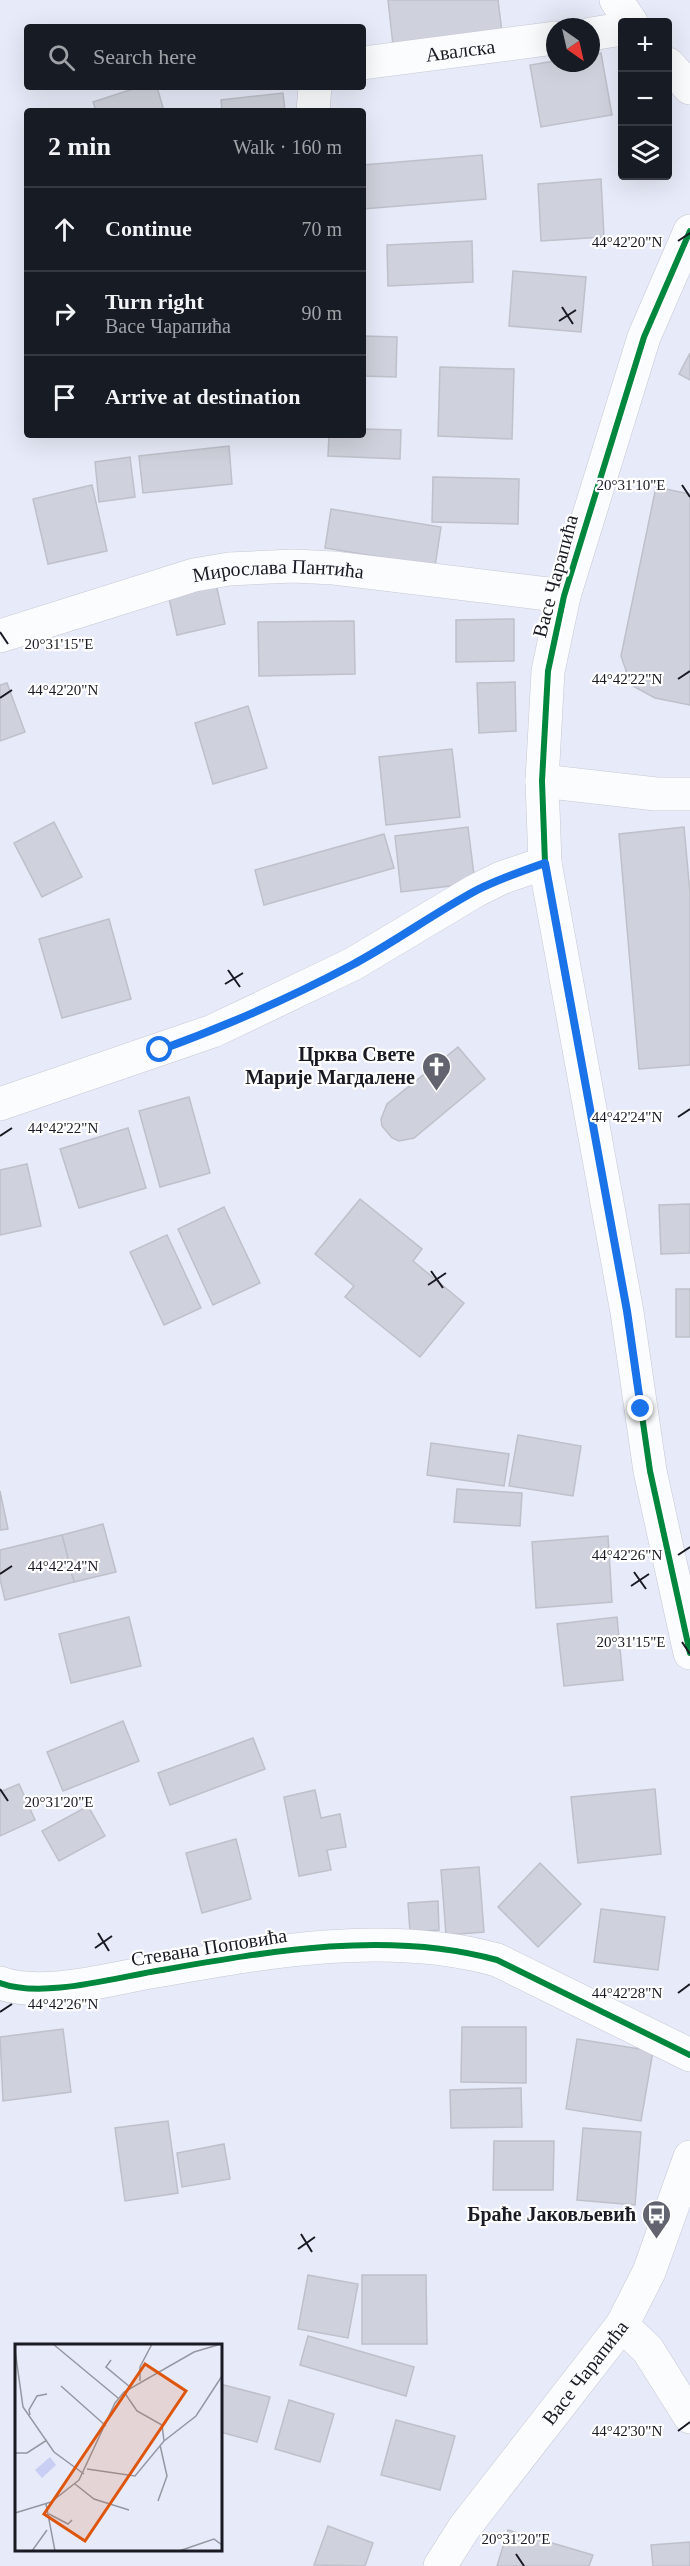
<!DOCTYPE html>
<html lang="en">
<head>
<meta charset="utf-8">
<style>
  body { margin:0; font-family:Georgia,serif; background:#242831; color:#f1f3f6 }
  .controls { position:absolute; right:18px; top:18px; display:grid; overflow:hidden; border-radius:6px; box-shadow:0 6px 24px #0002 }
  .controls button { width:54px; height:54px; display:grid; place-items:center; padding:0; border:0; border-bottom:2px solid #363941; background:#171b24; color:#f1f3f6; font:30px sans-serif }
  .compass { position:absolute; left:546px; top:18px; width:54px; height:54px; border-radius:50%; background:#171b24; box-shadow:0 6px 24px #0002; rotate:146deg }
  .stop { position:absolute; width:18px; height:18px; margin:-14px; border:4px solid #1a73e8; border-radius:50%; background:#fff }
  .stop.end { background:#1a73e8; border-color:#fff; box-shadow:0 2px 6px #0008 }
  .list { margin:0; padding:0; list-style:none }
  h2 { display:flex; justify-content:space-between; align-items:center; height:78px; margin:0; padding:0 24px; font-size:26px }
  h2 small { font-size:20px; font-weight:400; color:#9ea1a6 }
  .list li { display:grid; grid-template-columns:39px 1fr auto; gap:18px; align-items:center; box-sizing:border-box; height:84px; padding:0 24px; border-top:2px solid #363941 }
  .list b { display:block; font-size:22px; white-space:nowrap }
  .list p { margin:0; font-size:20px; white-space:nowrap; color:#9ea1a6 }
  .list em { font-size:20px; font-style:normal; color:#9ea1a6 }
  .icon { flex:none; width:33px; height:33px; fill:none; stroke:currentColor; stroke-width:2; stroke-linecap:round; stroke-linejoin:round }
  .map { position:relative; flex:none; width:690px; height:2566px; overflow:hidden }
  .search { position:absolute; background:#171b24; box-shadow:0 6px 24px #0002; left:24px; top:24px; width:342px; height:66px; display:flex; align-items:center; gap:15px; box-sizing:border-box; padding:0 21px; border-radius:6px; color:#9ea1a6; font-size:22px }
  .panel { position:absolute; background:#171b24; box-shadow:0 6px 24px #0002; left:24px; top:108px; width:342px; height:330px; border-radius:6px }
  .map>svg:first-child { display:block }
  .building { fill:#cfd1dc; stroke:#bec0ca; stroke-width:1.5 }
  .lines { fill:none; stroke-linecap:round; stroke-linejoin:round }
  .minor-casing { stroke:#c6c8d3; stroke-width:34 }
  .minor { stroke:#fbfcfe; stroke-width:33 }
  .cycleway-casing { stroke:#fff; stroke-width:10 }
  .cycleway { stroke:#00873e; stroke-width:6 }
  .route { stroke:#1a73e8; stroke-width:8 }
  .ticks { fill:none; stroke:#191a23; stroke-width:2 }
  .labels { text-anchor:middle; dominant-baseline:central; stroke-width:4.5; stroke-linejoin:round; paint-order:stroke }
  .street-label { font-size:20px; fill:#191a23; stroke:#fff }
  .poi-label { font-size:20px; font-weight:bold; fill:#191a23; stroke:#fff; text-anchor:end }
  .inset-road { fill:none; stroke:#9597a3; stroke-width:1.5 }
  .view { fill:#de560d; fill-opacity:0.15; stroke:#de560d; stroke-width:3 }
  .inset-edge { fill:none; stroke:#191a23; stroke-width:3 }
  .ticks-label { font-size:15px; text-anchor:middle; fill:#191a23; stroke:#fff; stroke-width:4.5; stroke-linejoin:round; paint-order:stroke }
</style>
</head>
<body>
<div class="map">
<svg width="690" height="2566" viewBox="0 0 690 2566">
  <rect width="100%" height="100%" fill="#e7eaf8"/>
  <g class="building">
    <polygon points="388,0 498,0 502,32 393,45"/>
    <polygon points="601,53 612,115 541,127 530,65 555,61 555,63 591,63 591,55"/>
    <polygon points="139,87 157,87 164,111 96,111 93,102"/>
    <polygon points="283,93 285,111 222,111 221,100"/>
    <polygon points="482,155 486,199 363,209 363,165"/>
    <polygon points="601,179 604,237 541,241 538,184"/>
    <polygon points="472,241 473,282 388,286 387,245"/>
    <polygon points="513,271 586,277 581,332 509,326"/>
    <polygon points="363,336 397,337 396,377 363,376"/>
    <polygon points="690,353 690,380 679,374"/>
    <polygon points="440,367 514,369 512,439 438,436"/>
    <polygon points="363,429 401,430 400,459 328,456 329,435 363,435"/>
    <polygon points="229,446 232,484 143,493 139,456"/>
    <polygon points="130,457 135,497 99,502 95,462"/>
    <polygon points="433,477 519,479 518,524 432,522"/>
    <polygon points="92,485 107,551 48,564 33,499"/>
    <polygon points="656,487 690,494 690,705 655,698 631,685 621,656"/>
    <polygon points="331,509 441,527 435,566 325,548"/>
    <polygon points="216,584 225,624 177,635 168,594"/>
    <polygon points="514,619 514,661 456,662 456,620"/>
    <polygon points="354,621 355,674 259,676 258,622"/>
    <polygon points="515,682 516,731 479,733 477,683"/>
    <polygon points="7,683 25,732 0,741 0,685"/>
    <polygon points="248,706 267,768 213,784 195,723"/>
    <polygon points="452,749 460,817 386,825 379,757"/>
    <polygon points="54,822 82,877 42,897 14,843"/>
    <polygon points="468,827 475,883 401,892 395,836"/>
    <polygon points="684,827 690,893 690,1065 639,1069 619,834"/>
    <polygon points="384,834 394,868 264,905 255,870"/>
    <polygon points="109,919 131,999 62,1018 39,939"/>
    <polygon points="458,1047 485,1079 414,1138 399,1141 392,1138 382,1126 381,1119 387,1104"/>
    <polygon points="189,1097 210,1173 160,1187 139,1111"/>
    <polygon points="128,1128 146,1188 79,1208 60,1149"/>
    <polygon points="27,1164 41,1226 0,1235 0,1170"/>
    <polygon points="360,1199 422,1249 413,1261 464,1303 420,1357 345,1297 354,1286 315,1254"/>
    <polygon points="690,1204 690,1253 661,1254 659,1205"/>
    <polygon points="224,1207 260,1283 213,1305 178,1229"/>
    <polygon points="167,1235 201,1308 164,1325 130,1252"/>
    <rect x="676" y="1289" width="14" height="48"/>
    <polygon points="518,1435 581,1446 573,1496 509,1486"/>
    <polygon points="431,1443 509,1454 504,1486 427,1475"/>
    <polygon points="457,1489 522,1493 520,1526 454,1522"/>
    <polygon points="0,1491 8,1529 0,1530"/>
    <polygon points="103,1524 116,1572 74,1582 62,1535"/>
    <polygon points="62,1535 74,1582 5,1600 0,1579 0,1550"/>
    <polygon points="608,1536 612,1602 536,1608 532,1542"/>
    <polygon points="129,1617 141,1666 71,1683 59,1634"/>
    <polygon points="617,1617 623,1680 564,1686 557,1624"/>
    <polygon points="123,1721 139,1761 63,1791 47,1752"/>
    <polygon points="253,1738 265,1769 170,1805 158,1773"/>
    <polygon points="19,1784 35,1820 0,1836 0,1792"/>
    <polygon points="655,1789 661,1854 578,1863 571,1797"/>
    <polygon points="315,1790 321,1818 340,1814 346,1847 327,1850 331,1870 299,1876 284,1797"/>
    <polygon points="88,1806 105,1836 59,1861 42,1831"/>
    <polygon points="236,1839 251,1899 202,1913 186,1853"/>
    <polygon points="540,1863 581,1904 538,1947 498,1907"/>
    <polygon points="479,1867 484,1932 446,1935 441,1870"/>
    <polygon points="438,1901 439,1930 410,1932 408,1903"/>
    <polygon points="601,1909 665,1917 658,1970 594,1962"/>
    <polygon points="462,2027 526,2027 526,2083 461,2082"/>
    <polygon points="63,2029 71,2092 3,2101 0,2037"/>
    <polygon points="577,2039 653,2051 641,2121 566,2109"/>
    <polygon points="521,2088 522,2127 451,2128 450,2090"/>
    <polygon points="168,2121 178,2193 125,2201 115,2128"/>
    <polygon points="583,2128 641,2132 635,2205 577,2200"/>
    <polygon points="494,2141 554,2141 553,2190 493,2190"/>
    <polygon points="224,2144 230,2179 182,2187 177,2153"/>
    <polygon points="308,2275 358,2284 348,2338 298,2329"/>
    <polygon points="362,2275 426,2275 427,2344 362,2344"/>
    <polygon points="308,2336 414,2367 406,2396 300,2365"/>
    <polygon points="220,2384 270,2397 257,2442 220,2432"/>
    <polygon points="289,2400 334,2414 320,2462 275,2449"/>
    <polygon points="396,2420 455,2436 440,2490 381,2475"/>
    <polygon points="328,2526 373,2543 365,2566 314,2565"/>
    <polygon points="508,2530 593,2555 589,2566 497,2566"/>
    <polygon points="690,2542 690,2566 653,2566 651,2545"/>
  </g>
  <g class="lines">
    <defs>
      <g id="minor">
        <polyline points="616,0 631,22"/>
        <polyline points="591,34 622,29"/>
        <path id="s1" d="M363 63 555 38"/>
        <polyline points="668,64 690,88"/>
        <polyline points="313,111 315,87"/>
        <polyline points="690,231 644,337 564,596 548,671 542,781 545,863 627,1312 650,1471 690,1653"/>
        <path id="s2" d="M0 636 194 575 229 569 293 566 334 568 564 596"/>
        <polyline points="542,781 656,794 690,794"/>
        <polyline points="0,1104 213,1031 353,964 475,891 501,878 545,863"/>
        <path d="M0 1983C43 1999 117 1977 162 1970 270 1951 389 1930 497 1960L690 2055"/>
        <polyline points="622,2325 648,2350 690,2417"/>
        <path id="s3" d="M440 2566 464 2528 622 2325 649 2272 690 2157"/>
      </g>
    </defs>
    <use href="#minor" class="minor-casing"/>
    <use href="#minor" class="minor"/>
    <defs>
      <g id="cycleway">
        <polyline points="690,231 644,337 564,596 548,671 542,781 545,863 627,1312 650,1471 690,1653"/>
        <path d="M0 1983C43 1999 117 1977 162 1970 270 1951 389 1930 497 1960L690 2055"/>
      </g>
    </defs>
    <use href="#cycleway" class="cycleway-casing"/>
    <use href="#cycleway" class="cycleway"/>
  </g>
  <g class="lines">
    <path class="route" d="M160 1050C226 1026 290 998 352 965 395 942 434 913 477 890 499 879 522 871 545 863L627 1311 641 1409"/>
  </g>
  <path class="ticks" d="M678 241 690 233M562 307 573 324M559 321 576 310M682 485 690 497M0 632 8 644M678 679 690 671M0 698 12 690M228 970 240 987M225 984 243 973M678 1117 690 1109M0 1136 12 1128M431 1271 443 1288M428 1285 446 1273M678 1555 690 1547M634 1572 646 1589M0 1574 12 1566M631 1586 649 1574M682 1642 690 1654M0 1789 8 1801M98 1933 109 1951M95 1948 112 1936M678 1993 690 1984M0 2012 12 2004M301 2234 312 2252M298 2249 315 2237M678 2431 690 2422M516 2554 524 2566"/>
  <defs>
    <symbol id="church-pin" viewBox="-11 -11 22 30"><path d="M0 17L-7.5 6A9.5 9.5 0 1 1 7.5 6Z" fill="#61636e" stroke="#fff"/><path d="M-1.2-6h2.4v3.5h3.3v2.4h-3.3V6h-2.4V-.1h-3.3v-2.4h3.3Z" fill="#fff"/></symbol>
    <symbol id="bus-pin" viewBox="-11 -11 22 30"><path d="M0 17L-7.5 6A9.5 9.5 0 1 1 7.5 6Z" fill="#61636e" stroke="#fff"/><path d="M-5-6H5V4H4V6H2V4H-2V6H-4V4H-5ZM-3.5-4V0h7V-4ZM-3.5 1.2v1.5H-2V1.2ZM2 1.2v1.5H3.5V1.2Z" fill="#fff"/></symbol>
  </defs>
  <g fill-rule="evenodd">
    <use href="#church-pin" x="420" y="1050" width="33" height="45"/>
    <use href="#bus-pin" x="640" y="2198" width="33" height="45"/>
  </g>
  <g class="labels">
    <g class="street-label">
      <text stroke="none"><textPath href="#s1" startOffset="98">Авалска</textPath></text>
      <text stroke="none"><textPath href="#s2" startOffset="288">Мирослава Пантића</textPath></text>
      <text transform="translate(555 576) rotate(-75)">Васе Чарапића</text>
      <text transform="translate(209 1947) rotate(-9)">Стевана Поповића</text>
      <text stroke="none"><textPath href="#s3" startOffset="242">Васе Чарапића</textPath></text>
    </g>
    <g class="poi-label">
      <text x="415" y="1054">Црква Свете<tspan x="415" dy="23">Марије Магдалене</tspan></text>
      <text x="636" y="2214">Браће Јаковљевић</text>
    </g>
  </g>
  <g transform="translate(15 2344)">
    <rect width="207" height="207" fill="#e7eaf8"/>
    <path d="M35 113 41 121 27 134 20 126Z" fill="#c9cef5"/>
    <path class="inset-road" d="M38 0 103 54M0 6 8 63 39 108 69 130M96 16 91 23 115 43M125 37V23L137 0M46 42 91 82M109 48 122 67 147 81 149 97M15 71 14 66 22 52 32 50M0 109H12L32 96M72 125 120 132 149 97 181 72 207 32M60 140 79 155 114 166M143 157 152 132 145 101M31 160 40 207M0 169 36 158 64 136 100 59 109 48 179 8 206 0M34 170 53 180 57 176M17 207 32 186M164 207 199 195 207 201"/>
    <path class="view" d="M130 20 171 47 70 197 29 170Z"/>
    <rect width="207" height="207" class="inset-edge"/>
  </g>
  <g class="ticks-label">
    <text x="627" y="247">44°42'20"N</text>
    <text x="631" y="490">20°31'10"E</text>
    <text x="59" y="649">20°31'15"E</text>
    <text x="627" y="684">44°42'22"N</text>
    <text x="63" y="695">44°42'20"N</text>
    <text x="627" y="1122">44°42'24"N</text>
    <text x="63" y="1133">44°42'22"N</text>
    <text x="627" y="1560">44°42'26"N</text>
    <text x="63" y="1571">44°42'24"N</text>
    <text x="631" y="1647">20°31'15"E</text>
    <text x="59" y="1807">20°31'20"E</text>
    <text x="627" y="1998">44°42'28"N</text>
    <text x="63" y="2009">44°42'26"N</text>
    <text x="627" y="2436">44°42'30"N</text>
    <text x="516" y="2544">20°31'20"E</text>
  </g>
</svg>
<div class="controls">
<button>+</button>
<button>−</button>
<button><svg class="icon" aria-label="layers" viewBox="0 0 24 24"><path d="M12 4l9 5-9 5-9-5zM3 14l9 5 9-5"/></svg></button>
</div>
<svg class="compass" viewBox="-18 -18 36 36"><path d="M0-13l5 13h-10z" fill="#e53935"/><path d="M0 13l5-13h-10z" fill="#9ea1a6"/></svg>
<div class="stop" style="left:160px;top:1050px"></div>
<div class="stop end" style="left:641px;top:1409px"></div>
<div class="search"><svg class="icon" aria-label="search" viewBox="0 0 24 24"><circle cx="10" cy="10" r="6"/><path d="M15 15l6 6"/></svg>Search here</div>
<section class="panel">
<h2>2 min<small>Walk · 160 m</small></h2>
<ul class="list">
<li><svg class="icon" aria-label="ahead" viewBox="0 0 24 24"><path d="M12 20V5M6 11l6-6 6 6"/></svg><div><b>Continue</b></div><em>70 m</em></li>
<li><svg class="icon" aria-label="right" viewBox="0 0 24 24"><path d="M7 20v-9h11M14 6l5 5-5 5"/></svg><div><b>Turn right</b><p>Васе Чарапића</p></div><em>90 m</em></li>
<li><svg class="icon" aria-label="arrive" viewBox="0 0 24 24"><path d="M6 21V4h12l-3 4 3 4H6"/></svg><div><b>Arrive at destination</b></div></li>
</ul>
</section>
</div>
</body>
</html>
